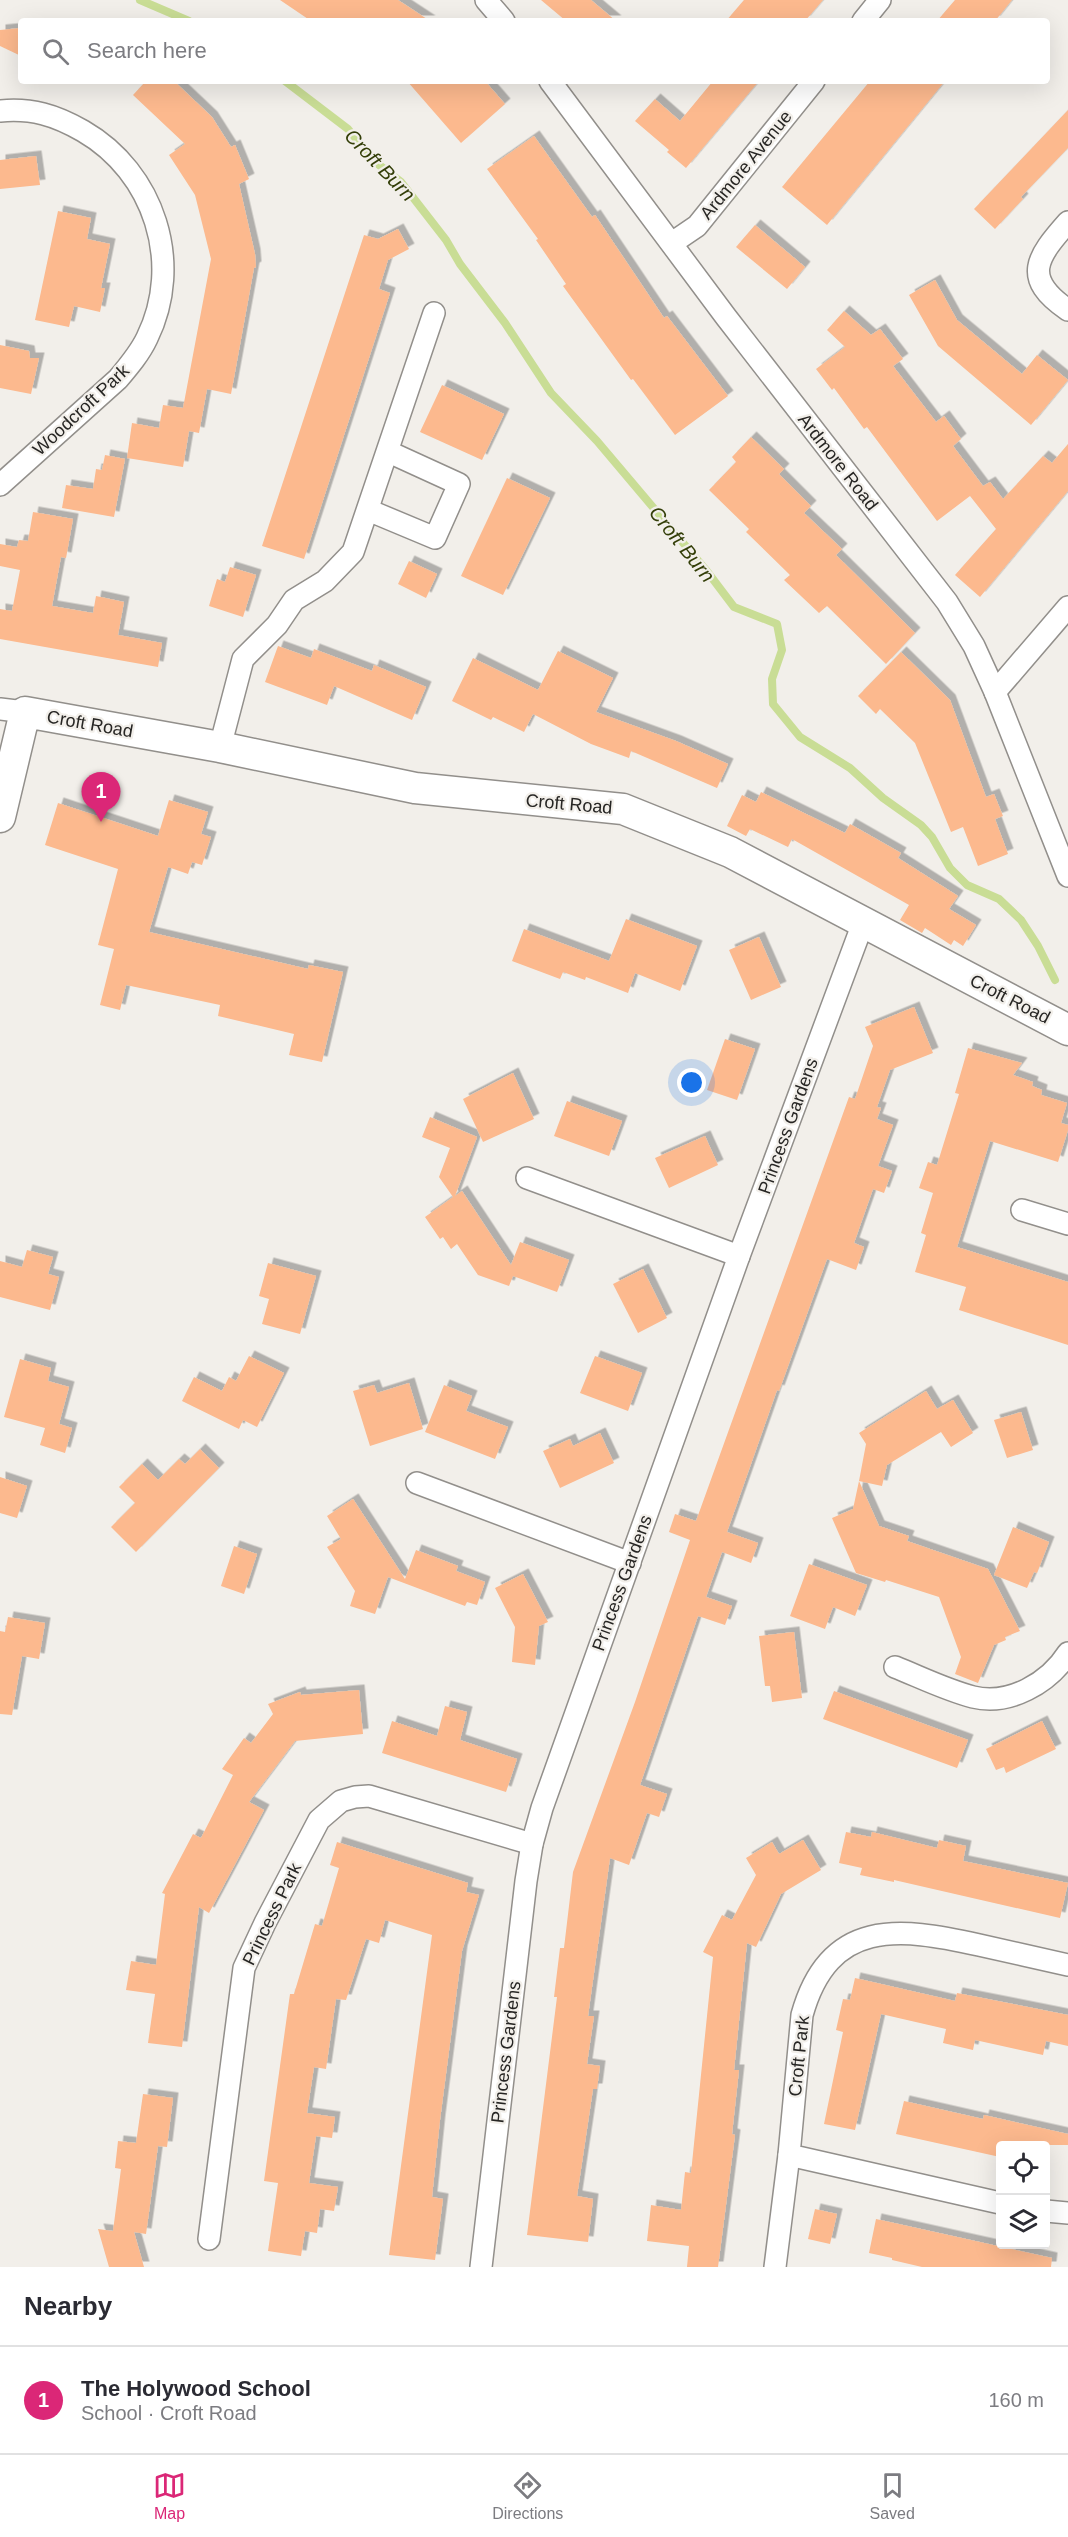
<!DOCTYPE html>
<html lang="en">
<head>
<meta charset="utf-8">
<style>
  body { margin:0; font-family:Helvetica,sans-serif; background:#f2f2f3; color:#2b2b33 }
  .controls { position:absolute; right:18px; bottom:18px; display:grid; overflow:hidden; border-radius:6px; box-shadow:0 6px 24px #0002 }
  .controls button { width:54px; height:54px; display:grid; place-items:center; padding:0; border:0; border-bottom:2px solid #e1e1e2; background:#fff; color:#2b2b33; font:30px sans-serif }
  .you { position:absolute; left:692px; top:1083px; width:21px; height:21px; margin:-15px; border:4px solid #fff; border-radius:50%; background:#1a73e8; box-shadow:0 0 0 9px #1a73e833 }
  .badge { display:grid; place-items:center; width:39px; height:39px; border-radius:50%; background:#db2777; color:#fff; font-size:20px; font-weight:700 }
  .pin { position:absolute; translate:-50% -50px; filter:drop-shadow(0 2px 3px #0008) }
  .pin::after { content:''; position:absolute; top:32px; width:21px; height:18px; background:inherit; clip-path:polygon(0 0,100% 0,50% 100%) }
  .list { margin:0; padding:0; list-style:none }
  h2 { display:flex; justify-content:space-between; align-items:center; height:78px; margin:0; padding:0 24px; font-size:26px }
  h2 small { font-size:20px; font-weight:400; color:#7c7c81 }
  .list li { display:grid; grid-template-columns:39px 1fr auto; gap:18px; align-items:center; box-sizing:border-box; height:108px; padding:0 24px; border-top:2px solid #e1e1e2 }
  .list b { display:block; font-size:22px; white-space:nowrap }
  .list p { margin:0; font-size:20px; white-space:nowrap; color:#7c7c81 }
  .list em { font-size:20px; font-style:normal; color:#7c7c81 }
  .icon { flex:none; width:33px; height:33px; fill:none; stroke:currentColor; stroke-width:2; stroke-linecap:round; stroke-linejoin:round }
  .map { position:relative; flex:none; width:1068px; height:2267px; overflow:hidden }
  .search { position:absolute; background:#fff; box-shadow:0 6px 24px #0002; left:18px; right:18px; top:18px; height:66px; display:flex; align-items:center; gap:15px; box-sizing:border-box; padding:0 21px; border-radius:6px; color:#7c7c81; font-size:22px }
  .sheet { height:186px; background:#fff }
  nav { display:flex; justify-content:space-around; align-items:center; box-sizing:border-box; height:84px; border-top:2px solid #e1e1e2; background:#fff; font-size:16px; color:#7c7c81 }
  nav a { display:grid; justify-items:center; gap:3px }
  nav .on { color:#db2777 }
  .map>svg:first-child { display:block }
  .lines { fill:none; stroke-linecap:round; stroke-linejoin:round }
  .stream { stroke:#c9dd95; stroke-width:8 }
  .building { fill:#fcb98e; filter:url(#shadow) }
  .street-casing { stroke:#928f8b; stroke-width:24 }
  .secondary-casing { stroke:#928f8b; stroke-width:33 }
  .street { stroke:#fff; stroke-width:21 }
  .secondary { stroke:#fff; stroke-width:30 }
  .labels { text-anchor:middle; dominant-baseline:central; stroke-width:4.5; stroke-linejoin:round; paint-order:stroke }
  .street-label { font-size:18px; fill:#272624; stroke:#f2efea }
  .water-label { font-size:20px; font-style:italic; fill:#333e08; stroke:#f2efea }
</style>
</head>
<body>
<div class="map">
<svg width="1068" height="2267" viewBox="0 0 1068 2267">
  <defs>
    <filter id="shadow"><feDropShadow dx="5.5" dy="-5.5" stdDeviation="0" flood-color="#0004"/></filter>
  </defs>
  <rect width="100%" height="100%" fill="#f2efea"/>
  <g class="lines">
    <g class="stream">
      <polyline points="140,0 189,21"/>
      <polyline points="285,81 348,129 374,161 401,182 446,240 460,264 505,323 551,393 597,441 706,570 734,607 777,624 782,650 772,679 773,704 800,737 850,768 883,798 921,825 932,837 950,868 967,885 999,899 1021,920 1038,946 1055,980"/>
    </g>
  </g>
  <g class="building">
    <polygon points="280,0 398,0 430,21 311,21"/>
    <polygon points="541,0 591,0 616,21 566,21"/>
    <polygon points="744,0 823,0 805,21 726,21"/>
    <polygon points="955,0 1012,0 995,21 937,21"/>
    <polygon points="21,28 21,56 0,46 0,30"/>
    <polygon points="146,81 174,81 212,117 231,147 235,145 249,179 239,184 255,254 256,267 254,268 231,394 207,389 199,433 189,431 183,467 127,458 132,423 159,428 163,405 183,408 211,259 195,195 169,155 185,144 133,95"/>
    <polygon points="407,81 485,81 505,104 461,143"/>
    <polygon points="713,81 759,81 686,168 667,152 669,150 635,121 655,99 680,121"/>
    <polygon points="870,81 945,81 827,225 782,187"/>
    <polygon points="1068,110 1068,148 1021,197 1023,199 995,229 974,209"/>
    <polygon points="534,136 592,217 595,215 664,318 667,316 728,396 675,435 633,379 631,380 563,286 566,284 536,240 538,239 487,169"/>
    <polygon points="36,156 40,185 0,189 0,160"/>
    <polygon points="58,211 91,218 87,239 110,244 101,288 105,288 100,312 74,306 69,327 35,320"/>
    <polygon points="755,225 805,267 787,289 736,247"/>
    <polygon points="398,229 409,249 388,260 379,289 390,293 304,559 262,546 364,235 378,239"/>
    <polygon points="935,280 957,320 1022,374 1037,355 1068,380 1031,425 938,346 909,295"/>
    <polygon points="844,311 871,335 880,329 903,359 893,366 936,422 944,416 961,439 953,446 983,486 990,482 1003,499 1043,456 1052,463 1068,444 1068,491 980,597 955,575 996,529 970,496 937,521 867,427 864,429 834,388 832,390 816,369 845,347 827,330"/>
    <polygon points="0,345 29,351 30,358 39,358 31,394 0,388"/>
    <polygon points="442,385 504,414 482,460 420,432"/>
    <polygon points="751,437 784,469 779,474 811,506 804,513 842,549 836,555 915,633 886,664 827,606 819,613 784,580 790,575 746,532 749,529 709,490 736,462 732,457"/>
    <polygon points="105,455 125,459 114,517 62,508 66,485 93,489 96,469 102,470"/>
    <polygon points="507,478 550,498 503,595 461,576"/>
    <polygon points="33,512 73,519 66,558 61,557 52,606 93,613 96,596 124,602 118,635 162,643 158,667 0,639 0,609 12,611 20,570 0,566 0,544 17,547 19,540 28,541"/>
    <polygon points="409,561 437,574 426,598 398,584"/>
    <polygon points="230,567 256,575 243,617 209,606 217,579 225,582"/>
    <polygon points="278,646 311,658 314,649 372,671 374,665 426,687 412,720 334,686 327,705 265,682"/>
    <polygon points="558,651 613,678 596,712 676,741 728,764 717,788 631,751 629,758 591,744 533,714 524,732 493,717 491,720 452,701 473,658 538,690"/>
    <polygon points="901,652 950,700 986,797 994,794 1003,816 995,819 1008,854 978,866 963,827 951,832 915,743 880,709 876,714 858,696"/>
    <polygon points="761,792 845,833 850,824 901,853 898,858 958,896 949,909 976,925 963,946 954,940 951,945 925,928 922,933 900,920 909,905 792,839 788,847 750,829 746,836 727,826 742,795 756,802"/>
    <polygon points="169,800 208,812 201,834 211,837 202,865 192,862 188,874 168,867 149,932 308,969 309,965 343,972 322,1062 289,1055 294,1034 218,1016 220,1005 126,985 120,1010 100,1005 114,949 98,945 118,869 45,845 58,803 158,836"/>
    <polygon points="626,919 697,946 680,991 635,973 628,993 586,977 585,980 563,972 560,979 512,961 524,929 609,961"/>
    <polygon points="759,937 781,987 751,1000 729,950"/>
    <polygon points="914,1007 933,1053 890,1070 877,1107 881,1108 877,1119 893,1125 878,1166 892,1171 884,1193 873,1189 854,1243 864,1247 856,1270 827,1259 779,1391 777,1390 727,1532 758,1543 751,1563 722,1552 706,1597 732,1606 725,1625 698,1616 640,1785 667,1794 659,1817 647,1813 629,1865 610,1858 588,2016 594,2016 587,2064 600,2066 597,2089 593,2089 577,2196 593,2199 588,2242 527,2235 557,1997 554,1997 560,1948 564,1948 573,1872 635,1702 690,1540 669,1532 675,1514 696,1521 849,1097 855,1099 873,1046 865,1027"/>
    <polygon points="725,1039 755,1049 737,1100 707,1090"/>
    <polygon points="968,1048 1022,1063 1013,1075 1033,1082 1032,1086 1042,1090 1041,1095 1067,1103 1061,1123 1068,1125 1068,1130 1058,1162 990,1141 957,1247 1068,1282 1068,1345 959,1310 966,1287 915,1272 926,1235 921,1233 933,1193 919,1188 928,1162 937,1165 959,1094 955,1093"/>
    <polygon points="513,1073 534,1119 483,1142 463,1099"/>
    <polygon points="567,1101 622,1121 609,1156 554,1136"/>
    <polygon points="430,1117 477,1137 455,1196 462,1191 511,1265 520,1242 569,1260 557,1292 513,1276 509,1286 478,1275 457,1244 451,1249 443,1237 440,1239 425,1217 453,1197 439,1177 450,1148 422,1137"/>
    <polygon points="705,1136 718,1165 669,1188 655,1158"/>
    <polygon points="27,1250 53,1257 48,1274 59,1277 50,1310 0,1297 0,1261 22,1267"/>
    <polygon points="268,1263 316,1276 300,1334 262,1324 269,1299 259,1296"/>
    <polygon points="643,1269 667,1318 638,1333 613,1284"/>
    <polygon points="249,1356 284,1373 257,1427 243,1420 239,1429 182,1401 194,1377 222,1391 229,1377 236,1381"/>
    <polygon points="595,1356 642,1373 628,1411 580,1393"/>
    <polygon points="20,1359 51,1368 48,1381 69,1387 59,1424 72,1428 65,1453 40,1445 45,1428 4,1417"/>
    <polygon points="409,1383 423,1429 370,1446 353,1391 374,1385 377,1393"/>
    <polygon points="444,1385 472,1396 466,1411 508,1427 495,1459 425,1432"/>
    <polygon points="926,1391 937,1409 953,1400 973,1433 951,1447 941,1432 887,1465 882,1486 859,1481 866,1444 859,1433"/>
    <polygon points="1021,1412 1033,1450 1007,1458 994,1420"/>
    <polygon points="600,1433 614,1463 560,1488 543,1451 570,1439 573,1446"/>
    <polygon points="200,1449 219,1468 136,1552 111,1527 135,1503 119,1487 142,1464 158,1480 179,1459 185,1464"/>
    <polygon points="0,1477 27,1486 17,1518 0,1513"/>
    <polygon points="859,1481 879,1526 909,1536 907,1541 988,1569 1020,1631 1005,1637 1006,1640 994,1645 978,1683 955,1674 961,1657 939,1597 886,1580 885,1582 856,1573 832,1518 853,1509"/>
    <polygon points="353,1499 405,1579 416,1550 458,1566 456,1571 485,1582 477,1605 467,1602 465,1606 388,1577 375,1614 350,1606 355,1591 327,1547 341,1539 327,1516"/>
    <polygon points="1013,1527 1049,1542 1037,1573 1034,1572 1027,1588 994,1575"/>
    <polygon points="234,1546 257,1554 244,1594 221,1586"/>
    <polygon points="809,1564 867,1585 855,1616 833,1607 825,1629 790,1616"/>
    <polygon points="523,1574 548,1622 539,1626 535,1665 512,1662 515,1627 495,1588"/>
    <polygon points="8,1617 45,1623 39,1659 22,1656 12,1715 0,1714 0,1631 5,1632"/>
    <polygon points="794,1632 802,1698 772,1702 770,1686 765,1686 759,1636"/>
    <polygon points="359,1690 363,1734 295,1741 249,1802 264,1810 209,1913 199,1907 182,2047 148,2043 155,1994 126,1990 131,1961 156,1965 165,1894 162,1893 193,1834 201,1838 233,1775 222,1769 244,1738 251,1743 273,1714 268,1704 300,1692 301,1695"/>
    <polygon points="834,1691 968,1740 957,1768 823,1719"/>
    <polygon points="445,1706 467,1712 460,1740 517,1759 506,1792 382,1753 392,1721 437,1736"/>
    <polygon points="1042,1721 1056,1749 1006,1773 1004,1767 996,1770 986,1749"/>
    <polygon points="846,1832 871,1837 872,1832 937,1848 939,1840 966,1846 963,1861 1068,1883 1060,1918 894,1880 894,1882 860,1875 862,1868 839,1863"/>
    <polygon points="803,1840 821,1870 781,1894 756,1947 747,1943 734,2070 739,2070 732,2134 735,2135 718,2267 687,2267 689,2246 647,2241 651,2205 681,2210 685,2172 691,2173 713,1957 703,1952 722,1915 732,1920 756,1875 746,1858 772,1842 779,1854"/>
    <polygon points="337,1842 468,1883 466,1892 479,1895 462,1951 440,2120 432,2197 443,2199 435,2260 389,2255 432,1935 385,1920 379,1943 366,1939 346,2000 336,1999 326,2069 314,2067 307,2113 335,2117 332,2138 316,2136 309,2183 338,2187 334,2211 320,2209 317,2233 305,2231 301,2256 268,2251 278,2183 264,2181 290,1994 294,1994 315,1924 322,1926 339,1868 330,1865"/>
    <polygon points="855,1978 955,2001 957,1993 1068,2015 1068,2046 1046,2041 1043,2055 975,2040 973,2050 943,2043 946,2029 881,2014 855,2130 824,2124 843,2032 836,2030 843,1999 850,2000"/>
    <polygon points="143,2094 173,2098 167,2147 158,2146 146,2234 134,2232 144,2267 109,2267 98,2229 113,2231 121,2169 115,2168 118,2141 136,2143"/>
    <polygon points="904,2101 983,2119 984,2115 1068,2134 1068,2145 1000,2145 1000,2157 896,2134"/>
    <polygon points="815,2209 837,2214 830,2244 808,2239"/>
    <polygon points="876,2219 1052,2258 1051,2267 922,2267 892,2260 892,2258 869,2253"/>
  </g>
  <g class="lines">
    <defs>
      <g id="street">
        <polyline points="486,0 504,21"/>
        <polyline points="863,21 880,0"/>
        <polyline points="550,81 726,317 947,602 974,646 995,692 1068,876"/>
        <path d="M0 111C32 108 55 115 83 131 154 172 184 263 147 338 140 353 129 366 118 379L0 485"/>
        <path d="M1068 222C1037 257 1021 278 1068 310"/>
        <polyline points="672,243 697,226 814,81"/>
        <polyline points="368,510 435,538 459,484 389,452"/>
        <polyline points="995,692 1068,607"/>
        <polyline points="0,709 25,712"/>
        <polyline points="220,747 243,659 277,625 294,600 325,581 353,552 434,313"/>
        <polyline points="527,1178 739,1256"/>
        <polyline points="1022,1210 1068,1224"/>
        <polyline points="417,1483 630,1563"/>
        <path d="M895 1667C920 1677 946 1690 973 1697 1009 1706 1049 1683 1068 1653"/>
        <path d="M1000 2203 789 2155 802 2015C829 1918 899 1927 979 1945 1009 1952 1038 1958 1068 1965"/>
        <polyline points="1046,2211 1068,2213"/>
        <polyline points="209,2239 244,1968 265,1923 319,1820 341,1801 355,1797 369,1796 532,1844"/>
        <polyline points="481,2267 526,1881 532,1844 542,1808 739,1256 863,923"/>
        <polyline points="775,2267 789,2155"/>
      </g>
      <polyline id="secondary" points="0,817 25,712 220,747 415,788 623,809 730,852 1068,1030"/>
    </defs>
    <use href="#street" class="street-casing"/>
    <use href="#secondary" class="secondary-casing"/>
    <use href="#street" class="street"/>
    <use href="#secondary" class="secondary"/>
  </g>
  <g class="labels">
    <g class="street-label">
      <text transform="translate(746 165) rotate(-51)">Ardmore Avenue</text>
      <text transform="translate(81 410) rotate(-43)">Woodcroft Park</text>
      <text transform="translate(838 462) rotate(52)">Ardmore Road</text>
      <text transform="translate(90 724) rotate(10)">Croft Road</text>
      <text transform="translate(569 804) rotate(5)">Croft Road</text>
      <text transform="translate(1010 999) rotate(27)">Croft Road</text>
      <text transform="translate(788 1126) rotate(-70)">Princess Gardens</text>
      <text transform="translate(622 1583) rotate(-70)">Princess Gardens</text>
      <text transform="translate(272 1914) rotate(-64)">Princess Park</text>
      <text transform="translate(506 2052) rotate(-83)">Princess Gardens</text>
      <text transform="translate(799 2056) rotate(-84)">Croft Park</text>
    </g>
    <g class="water-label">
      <text transform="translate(380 165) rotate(46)">Croft Burn</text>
      <text transform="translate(682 544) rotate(51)">Croft Burn</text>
    </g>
  </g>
</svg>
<div class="controls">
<button><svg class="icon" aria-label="locate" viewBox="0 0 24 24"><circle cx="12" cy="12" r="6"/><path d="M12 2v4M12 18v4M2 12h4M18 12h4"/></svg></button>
<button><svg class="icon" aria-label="layers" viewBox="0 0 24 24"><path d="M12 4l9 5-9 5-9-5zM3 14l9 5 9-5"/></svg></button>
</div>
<div class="you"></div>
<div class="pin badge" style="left:101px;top:822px">1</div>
<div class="search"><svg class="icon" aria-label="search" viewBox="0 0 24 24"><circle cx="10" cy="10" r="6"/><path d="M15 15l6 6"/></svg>Search here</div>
</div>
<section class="sheet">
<h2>Nearby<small></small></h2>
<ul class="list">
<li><span class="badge">1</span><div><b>The Holywood School</b><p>School · Croft Road</p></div><em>160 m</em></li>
</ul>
</section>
<nav>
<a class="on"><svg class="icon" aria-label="map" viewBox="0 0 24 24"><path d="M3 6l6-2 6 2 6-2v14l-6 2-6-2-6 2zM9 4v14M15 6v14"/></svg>Map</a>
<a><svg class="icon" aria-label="directions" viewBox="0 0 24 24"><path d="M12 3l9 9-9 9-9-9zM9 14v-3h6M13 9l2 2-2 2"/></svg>Directions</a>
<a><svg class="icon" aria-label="saved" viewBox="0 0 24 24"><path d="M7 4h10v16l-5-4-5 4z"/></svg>Saved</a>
</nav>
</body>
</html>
